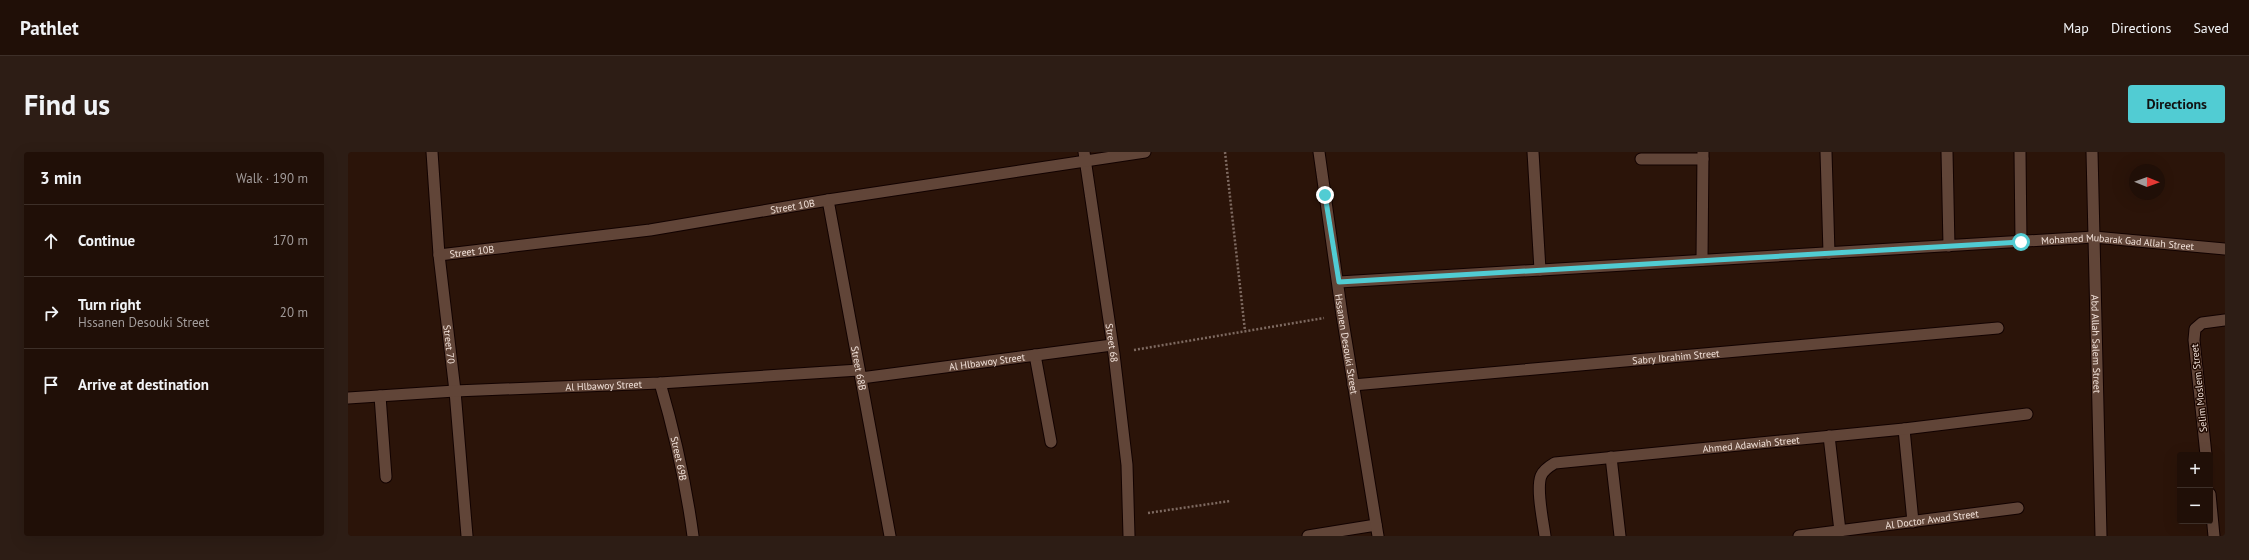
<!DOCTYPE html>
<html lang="en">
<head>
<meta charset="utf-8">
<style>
  body { margin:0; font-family:"PT Sans",sans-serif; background:#2d1d15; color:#f1f3f6 }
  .controls { position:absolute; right:12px; bottom:12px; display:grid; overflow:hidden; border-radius:4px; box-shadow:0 4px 16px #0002 }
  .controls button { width:36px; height:36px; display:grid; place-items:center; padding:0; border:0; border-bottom:1px solid #3d2f28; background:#200f07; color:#f1f3f6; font:20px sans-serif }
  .compass { position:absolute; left:1781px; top:12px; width:36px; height:36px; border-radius:50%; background:#200f07; box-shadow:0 4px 16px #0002; rotate:91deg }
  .stop { position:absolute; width:12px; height:12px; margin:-9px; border:3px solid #51ccd3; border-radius:50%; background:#fff }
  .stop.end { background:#51ccd3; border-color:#fff; box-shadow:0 1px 4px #0008 }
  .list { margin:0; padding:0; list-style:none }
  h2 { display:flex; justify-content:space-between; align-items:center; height:52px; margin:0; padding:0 16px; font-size:17px }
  h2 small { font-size:13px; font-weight:400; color:#a29c9b }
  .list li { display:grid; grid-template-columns:26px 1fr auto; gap:12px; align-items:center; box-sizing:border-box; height:72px; padding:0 16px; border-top:1px solid #3d2f28 }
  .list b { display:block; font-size:15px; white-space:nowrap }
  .list p { margin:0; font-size:13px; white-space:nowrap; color:#a29c9b }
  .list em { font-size:13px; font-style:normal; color:#a29c9b }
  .icon { flex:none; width:22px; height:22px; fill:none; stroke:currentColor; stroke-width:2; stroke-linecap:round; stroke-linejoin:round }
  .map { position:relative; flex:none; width:1877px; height:384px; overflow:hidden; border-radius:4px }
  header { display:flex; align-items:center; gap:24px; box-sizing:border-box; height:56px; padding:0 20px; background:#200f07; border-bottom:1px solid #3d2f28 }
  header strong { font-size:19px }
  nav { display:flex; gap:22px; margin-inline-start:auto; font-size:14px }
  .intro { display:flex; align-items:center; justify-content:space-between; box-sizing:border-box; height:96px; padding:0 24px }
  h1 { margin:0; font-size:28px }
  .button { padding:10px 18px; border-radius:4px; background:#51ccd3; color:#111; font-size:14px; font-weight:700 }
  main { display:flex; gap:24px; padding:0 24px }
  aside { flex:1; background:#200f07; border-radius:4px; box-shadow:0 4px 16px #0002 }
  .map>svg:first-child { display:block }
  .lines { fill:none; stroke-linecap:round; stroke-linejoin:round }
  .service-casing { stroke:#120200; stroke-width:13 }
  .minor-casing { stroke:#120200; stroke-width:13 }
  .path { stroke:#7e6a61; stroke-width:2.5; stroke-dasharray:2 2; stroke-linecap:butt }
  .service { stroke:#614538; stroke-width:11 }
  .minor { stroke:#614538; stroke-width:11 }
  .route { stroke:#51ccd3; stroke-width:5 }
  .labels { text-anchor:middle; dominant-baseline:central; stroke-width:3; stroke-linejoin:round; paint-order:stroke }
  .street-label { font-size:10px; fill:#f2e2da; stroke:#210b02 }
</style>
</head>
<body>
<header>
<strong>Pathlet</strong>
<nav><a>Map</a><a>Directions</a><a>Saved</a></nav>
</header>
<div class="intro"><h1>Find us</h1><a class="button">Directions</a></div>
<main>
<aside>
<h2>3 min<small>Walk · 190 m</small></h2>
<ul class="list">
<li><svg class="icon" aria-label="ahead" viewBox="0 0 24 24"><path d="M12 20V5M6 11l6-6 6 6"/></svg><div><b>Continue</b></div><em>170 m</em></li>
<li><svg class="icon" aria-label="right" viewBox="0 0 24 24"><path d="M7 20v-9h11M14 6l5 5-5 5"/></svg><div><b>Turn right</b><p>Hssanen Desouki Street</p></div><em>20 m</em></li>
<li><svg class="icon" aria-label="arrive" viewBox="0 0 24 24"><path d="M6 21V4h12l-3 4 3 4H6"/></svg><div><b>Arrive at destination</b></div></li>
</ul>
</aside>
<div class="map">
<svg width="1877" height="384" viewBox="0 0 1877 384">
  <rect width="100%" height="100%" fill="#2b1409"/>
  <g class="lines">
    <defs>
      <polyline id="service" points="960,384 1028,373"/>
      <g id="minor">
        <path id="s1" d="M84 0 91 103 107 239 119 384"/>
        <path id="s2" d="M736 0 766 202 779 313 781 384"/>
        <path id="s3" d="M971 0 994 163 1030 384"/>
        <polyline points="1185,0 1192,118"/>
        <polyline points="1478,0 1481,101"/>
        <polyline points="1599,0 1601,94"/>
        <polyline points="1672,0 1673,90"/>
        <path id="s4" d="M1744 0 1753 384"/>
        <polyline points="1293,7 1355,7"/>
        <path id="s5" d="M480 48 542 384"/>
        <path id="s6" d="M91 103 302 78 480 48 797 0"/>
        <polyline points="1354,108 1355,0"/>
        <path id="s7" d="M991 130 1746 85 1877 97"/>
        <polyline points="687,203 703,290"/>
        <path id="s8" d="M513 226 764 193"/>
        <path id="s9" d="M312 231C327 282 338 332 345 384"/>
        <path id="s10" d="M1005 233 1650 176"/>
        <polyline points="32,244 38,325"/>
        <path id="s11" d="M0 246 107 239 312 231 511 218"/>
        <polyline points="1556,277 1565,370"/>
        <polyline points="1481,284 1492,379"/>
        <polyline points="1858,303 1846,188 1847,177 1854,171 1877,168"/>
        <polyline points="1263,305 1272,384"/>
        <polyline points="1862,342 1866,384"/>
        <path id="s12" d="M1197 384C1195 369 1188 337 1193 324 1196 317 1202 314 1207 311L1556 277 1679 262"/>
        <path id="s13" d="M1451 384 1670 356"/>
      </g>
    </defs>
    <use href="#service" class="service-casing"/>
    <use href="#minor" class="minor-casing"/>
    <g class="path">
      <polyline points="877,0 897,179"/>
      <polyline points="786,198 976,166"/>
      <polyline points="800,361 882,349"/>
    </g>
    <use href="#service" class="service"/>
    <use href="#minor" class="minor"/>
  </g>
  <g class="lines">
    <polyline class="route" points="977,43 991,130 1673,90"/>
  </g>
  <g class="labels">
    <g class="street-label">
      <text stroke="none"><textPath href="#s6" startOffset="357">Street 10B</textPath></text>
      <text stroke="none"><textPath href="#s7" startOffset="780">Mohamed Mubarak Gad Allah Street</textPath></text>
      <text stroke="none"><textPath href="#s6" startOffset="33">Street 10B</textPath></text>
      <text stroke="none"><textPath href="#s2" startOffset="193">Street 68</textPath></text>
      <text stroke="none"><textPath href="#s1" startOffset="193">Street 70</textPath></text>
      <text stroke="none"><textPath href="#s3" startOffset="194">Hssanen Desouki Street</textPath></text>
      <text stroke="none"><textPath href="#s4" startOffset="192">Abd Allah Salem Street</textPath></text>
      <text stroke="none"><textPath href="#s10" startOffset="324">Sabry Ibrahim Street</textPath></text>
      <text stroke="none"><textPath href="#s8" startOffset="127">Al Hlbawoy Street</textPath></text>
      <text stroke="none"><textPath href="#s5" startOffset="171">Street 68B</textPath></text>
      <text stroke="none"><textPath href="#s11" startOffset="256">Al Hlbawoy Street</textPath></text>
      <text transform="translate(1851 236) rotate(-96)">Selim Moslem Street</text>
      <text stroke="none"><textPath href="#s12" startOffset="277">Ahmed Adawiah Street</textPath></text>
      <text stroke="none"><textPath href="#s9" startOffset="78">Street 69B</textPath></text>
      <text stroke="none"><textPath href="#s13" startOffset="134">Al Doctor Awad Street</textPath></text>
    </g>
  </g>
</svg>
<div class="controls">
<button>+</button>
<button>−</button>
</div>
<svg class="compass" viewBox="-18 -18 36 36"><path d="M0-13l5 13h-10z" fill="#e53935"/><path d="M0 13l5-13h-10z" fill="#a29c9b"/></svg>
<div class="stop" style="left:1673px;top:90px"></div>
<div class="stop end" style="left:977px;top:43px"></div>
</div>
</main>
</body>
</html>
